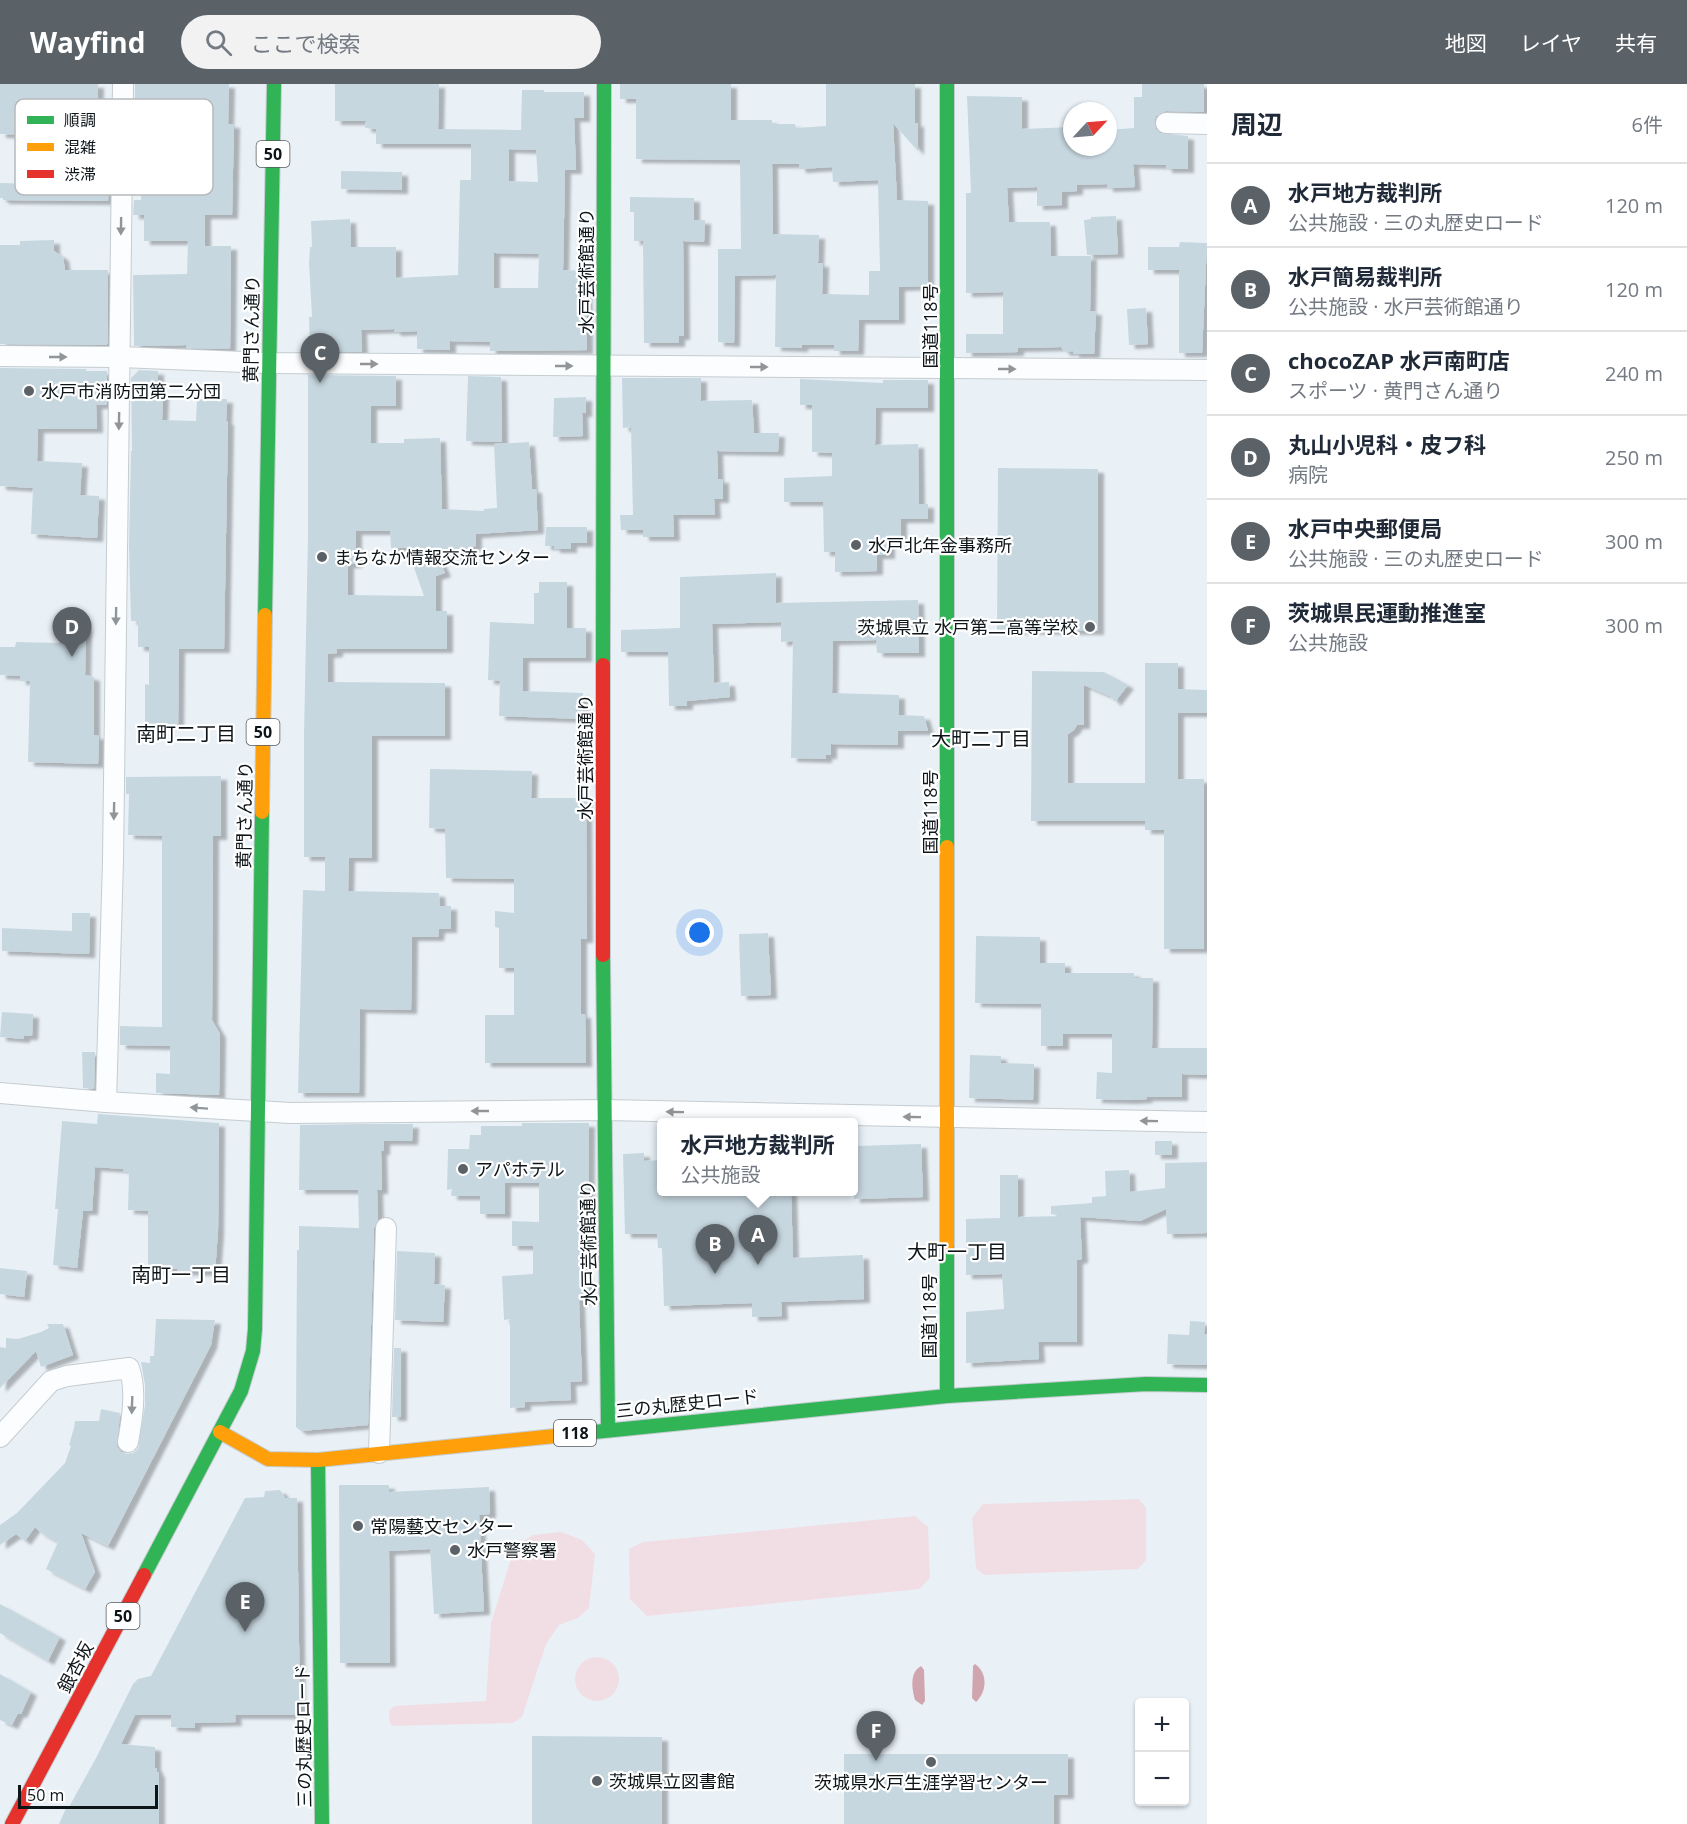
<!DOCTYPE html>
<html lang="ja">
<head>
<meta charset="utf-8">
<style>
  body { margin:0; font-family:"Open Sans","Noto Sans JP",sans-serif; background:#f2f2f3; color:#1f2937 }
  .controls { position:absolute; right:18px; bottom:18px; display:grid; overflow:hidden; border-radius:6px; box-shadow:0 2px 4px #0004 }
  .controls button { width:54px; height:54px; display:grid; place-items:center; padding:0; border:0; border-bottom:2px solid #e0e1e3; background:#fff; color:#1f2937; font:30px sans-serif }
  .compass { position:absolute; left:1063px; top:18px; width:54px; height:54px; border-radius:50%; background:#fff; box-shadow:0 2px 4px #0004; rotate:64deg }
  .scale { position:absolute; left:18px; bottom:15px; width:140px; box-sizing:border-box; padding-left:6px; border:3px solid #0e1519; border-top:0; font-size:16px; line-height:21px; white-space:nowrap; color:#0e1519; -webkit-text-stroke:4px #fff; paint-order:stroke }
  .you { position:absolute; left:700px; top:849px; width:21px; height:21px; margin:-15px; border:4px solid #fff; border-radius:50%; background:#1a73e8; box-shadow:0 0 0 9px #1a73e833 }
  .badge { display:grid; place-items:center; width:39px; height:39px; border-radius:50%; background:#5b6267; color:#fff; font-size:20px; font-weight:700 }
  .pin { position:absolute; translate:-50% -50px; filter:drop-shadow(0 2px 3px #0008) }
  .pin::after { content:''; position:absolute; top:32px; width:21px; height:18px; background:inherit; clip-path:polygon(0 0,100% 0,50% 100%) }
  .popup { position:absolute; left:657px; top:1034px; width:201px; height:78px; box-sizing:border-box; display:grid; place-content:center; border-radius:6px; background:#fff; filter:drop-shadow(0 2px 4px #0005); font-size:20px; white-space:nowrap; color:#747a83 }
  .popup b { font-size:22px; color:#1f2937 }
  .popup::after { content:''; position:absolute; left:50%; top:100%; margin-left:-12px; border:12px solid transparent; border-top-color:#fff }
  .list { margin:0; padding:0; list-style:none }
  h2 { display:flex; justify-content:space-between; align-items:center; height:78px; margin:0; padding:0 24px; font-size:26px }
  h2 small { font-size:20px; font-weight:400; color:#747a83 }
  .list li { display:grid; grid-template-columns:39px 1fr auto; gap:18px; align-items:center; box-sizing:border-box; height:84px; padding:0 24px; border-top:2px solid #e0e1e3 }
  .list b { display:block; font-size:22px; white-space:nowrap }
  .list p { margin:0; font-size:20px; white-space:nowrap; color:#747a83 }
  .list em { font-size:20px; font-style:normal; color:#747a83 }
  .icon { flex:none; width:33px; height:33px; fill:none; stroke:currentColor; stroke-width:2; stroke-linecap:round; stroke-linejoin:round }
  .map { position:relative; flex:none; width:1207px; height:1740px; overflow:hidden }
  header { display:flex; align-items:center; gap:36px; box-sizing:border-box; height:84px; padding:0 30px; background:#5b6267; color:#fff }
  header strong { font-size:28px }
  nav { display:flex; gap:33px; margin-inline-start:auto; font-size:21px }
  .search { width:420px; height:54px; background:#f2f2f3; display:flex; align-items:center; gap:15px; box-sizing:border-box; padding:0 21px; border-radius:33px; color:#747a83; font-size:22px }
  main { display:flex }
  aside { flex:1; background:#fff }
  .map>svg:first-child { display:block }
  .green { fill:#f1dee4 }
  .water { fill:#d0a5ad }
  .building { fill:#c7d7e0; fill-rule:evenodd; filter:url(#shadow) }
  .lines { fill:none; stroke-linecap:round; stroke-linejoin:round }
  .street-casing { stroke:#c5ccd0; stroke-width:22 }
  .fast-casing { stroke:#c5ccd0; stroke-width:16 }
  .slow-casing { stroke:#c5ccd0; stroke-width:16 }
  .jam-casing { stroke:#c5ccd0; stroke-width:16 }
  .street { stroke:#fcfdfe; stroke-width:20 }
  .fast { stroke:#30b455; stroke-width:14 }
  .slow { stroke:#ff9f0a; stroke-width:14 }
  .jam { stroke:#e5322d; stroke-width:14 }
  .oneway { fill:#919597 }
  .poi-dot { fill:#5b6267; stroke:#fff; stroke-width:2 }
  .labels { text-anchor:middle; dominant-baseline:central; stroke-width:4.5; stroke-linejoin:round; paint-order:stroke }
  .shield { fill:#fff; stroke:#565b5e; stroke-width:1.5 }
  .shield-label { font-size:16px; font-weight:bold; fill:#0e1519 }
  .street-label { font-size:18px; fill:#0e1519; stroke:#fff }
  .poi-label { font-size:18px; fill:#0e1519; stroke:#fff; text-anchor:start }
  .neighbourhood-label { font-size:20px; fill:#0e1519; stroke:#fff }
  .key { fill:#fff; stroke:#b7b9ba; stroke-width:1.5 }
  .key-label { font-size:16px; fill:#0e1519 }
</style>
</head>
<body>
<header>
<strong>Wayfind</strong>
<div class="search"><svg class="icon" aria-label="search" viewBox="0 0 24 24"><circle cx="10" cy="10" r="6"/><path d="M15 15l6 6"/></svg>ここで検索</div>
<nav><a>地図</a><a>レイヤ</a><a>共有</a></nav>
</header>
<main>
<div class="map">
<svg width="1207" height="1740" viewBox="0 0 1207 1740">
  <defs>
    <filter id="shadow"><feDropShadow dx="6" dy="4" stdDeviation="1.5" flood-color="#0004"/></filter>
  </defs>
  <rect width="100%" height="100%" fill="#e9f1f7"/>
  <g class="green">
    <polygon points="1139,1415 1146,1424 1146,1476 1138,1485 984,1491 976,1484 972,1434 983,1420"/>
    <polygon points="915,1432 928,1443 930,1494 919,1505 647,1532 630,1515 629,1465 643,1458"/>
    <polygon points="561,1448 582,1456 595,1470 589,1524 578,1534 559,1541 546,1560 522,1633 513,1639 394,1642 390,1640 389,1627 394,1622 486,1617 491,1539 515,1462 533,1451"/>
    <circle cx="597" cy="1595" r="22"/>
  </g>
  <g class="water">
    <path d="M975 1580C988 1589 987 1608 976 1618L972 1614 973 1582Z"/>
    <path d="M921 1582 924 1586 925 1617 922 1621 915 1616C912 1605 909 1589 921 1582Z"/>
  </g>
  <g class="building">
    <polygon points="0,0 98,0 97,58 110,59 108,117 3,116 3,114 0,114 0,99 41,100 41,98 53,98 53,51 0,50"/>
    <polygon points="135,0 229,0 228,40 234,40 232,131 205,131 205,162 231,162 230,265 186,264 186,261 134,262 133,191 187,190 188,157 144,157 144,131 133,131 134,116 141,116 141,84 134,83"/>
    <path d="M335 0H439L438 45 521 46 522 6H544V8H584V34H574L576 86H565L563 186 586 187 587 266 490 267V258L450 257V266L417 265V247L395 248 394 245 361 246 362 268 310 267 309 233H312L309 179 310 163H312L311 137 350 135 351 163H396V194L458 191 460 96H471V60H376V45L365 44 366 37H335ZM509 65 536 66 538 98 509 97ZM494 169 539 170 538 204H494Z"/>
    <path d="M620 0H731V36H772V40H795L796 44 826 42V0H915V39H918V67L893 39 897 116 928 117V202L899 203V236H859L858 267H834V261H802V264L775 263 776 191 735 192 734 259 718 258V165H741L740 76 636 75V15H620ZM772 80H799L800 85 832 83 833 98 878 96 880 187H869V211L822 210 823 179H818L819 151 773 150Z"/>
    <polygon points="1142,0 1204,0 1204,28 1166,27 1156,32 1154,38 1156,45 1160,49 1188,52 1188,85 1166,85 1166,81 1133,80 1135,103 1107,104 1107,100 1077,101 1077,107 1062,108 1062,121 1037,122 1037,103 1007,104 1009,138 1050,138 1051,172 1091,172 1090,227 1096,227 1094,270 1073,270 1073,267 1065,268 1061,263 1018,264 1018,268 966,269 966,250 1003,250 1003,208 966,209 966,109 971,109 967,12 1022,13 1022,45 1072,43 1072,63 1108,63 1108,46 1134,44 1134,13 1142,13"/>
    <polygon points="341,87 402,88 402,106 341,105"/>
    <polygon points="630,113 694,114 694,136 705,136 704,158 683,157 684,252 679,252 679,259 644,259 643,157 634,157 634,128 630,128"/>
    <polygon points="1116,132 1118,170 1087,171 1084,136 1091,135 1091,133"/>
    <polygon points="54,156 54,167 63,173 65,186 108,186 108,259 106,261 0,260 0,161 20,161 20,157"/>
    <polygon points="1180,158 1207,159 1202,269 1179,269 1179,186 1148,186 1148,163 1179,163"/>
    <polygon points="1146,224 1148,260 1129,261 1127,225"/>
    <polygon points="0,284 87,285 85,287 107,287 107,321 96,321 97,345 38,345 37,377 82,379 80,411 99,412 97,454 31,450 33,404 0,402"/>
    <polygon points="139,286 158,287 158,309 163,309 162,336 196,337 197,315 227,315 226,337 228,337 224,565 179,565 178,641 145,641 145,600 149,601 149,563 138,563 138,537 131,537 129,462 131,367 132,367 131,294"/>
    <path d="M308 291 396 292V322H371V359H404V355L440 354 442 425 484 427V425L497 424 494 360 529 358 532 405H536L538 446 476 450V462L470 463V471H437L445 489 436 492V527H447V565H337V569L328 570V598L445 599V652H372V774H349L348 807 439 809 440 822H451V845H439L438 853H412L411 926 360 925 359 1009H298L303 806 325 807V773H304V650L308 452ZM356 447H390L391 464H407L424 512 348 511V480H356Z"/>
    <polygon points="468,292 501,293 502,358 466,357"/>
    <polygon points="622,294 701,294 701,317 752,316 754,349 779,349 778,368 717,367 718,395 723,395 723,415 714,415 715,431 673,431 674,453 643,453 643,446 621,446 620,431 633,431 631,343 623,344"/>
    <polygon points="800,295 883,299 883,296 928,296 928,324 876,324 875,361 918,360 919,420 928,420 928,435 901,435 901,453 889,453 889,471 877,471 877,487 835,488 835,468 824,468 823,418 784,418 784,394 832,392 832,369 812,368 812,321 800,321"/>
    <polygon points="586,313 586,329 582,329 583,352 553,353 554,314"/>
    <polygon points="998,384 1098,385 1098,547 997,546"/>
    <polygon points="546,443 587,443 587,459 571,459 571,465 554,465 554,462 545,462"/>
    <polygon points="776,489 776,519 918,516 919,569 877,569 876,556 833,557 832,609 899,611 899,631 924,632 928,647 898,647 898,661 831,660 831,671 826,671 826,675 791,674 793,557 781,558 781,538 712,540 714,599 729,598 730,613 687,617 687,622 669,622 668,568 621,568 621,546 680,544 680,493"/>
    <polygon points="539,498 567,498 567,544 586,544 586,574 523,574 523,607 583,609 583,635 499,632 500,597 488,596 490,538 534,540 534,509 539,509"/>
    <polygon points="59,541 86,542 85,591 94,593 94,651 99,652 98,680 28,678 30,597 20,597 20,592 0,591 0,563 15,563 16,558 59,559"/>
    <polygon points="1145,579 1178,579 1178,605 1207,606 1207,629 1178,629 1178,695 1204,695 1204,865 1164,865 1164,746 1145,746 1145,737 1031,737 1032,587 1104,588 1128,601 1115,618 1110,612 1084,601 1084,641 1077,641 1074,646 1068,650 1068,699 1145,699"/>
    <polygon points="430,685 532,687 531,714 586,714 587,855 581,855 581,930 585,930 586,979 485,979 485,931 514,931 514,884 499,884 499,844 495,843 495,827 514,829 514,795 446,794 445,745 429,744"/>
    <polygon points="221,692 221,752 213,752 212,936 220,950 219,1011 156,1009 156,989 170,990 170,962 120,961 120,942 162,943 162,752 128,751 129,710 126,710 126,693"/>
    <polygon points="72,829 90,829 89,870 2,867 2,844 72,847"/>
    <polygon points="768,849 771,911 741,912 739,850"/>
    <polygon points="976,852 1040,853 1040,879 1065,879 1065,889 1134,889 1134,894 1153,894 1152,964 1207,964 1207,991 1182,990 1182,1013 1146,1013 1147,1015 1130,1016 1096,1015 1097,988 1112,989 1112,950 1063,950 1063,962 1041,962 1041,920 975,919"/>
    <polygon points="2,928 33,930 32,952 24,952 24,955 0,953"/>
    <polygon points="82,968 95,968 94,1005 83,1004"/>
    <polygon points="970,971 1001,972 1001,979 1034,980 1033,1016 969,1014"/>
    <polygon points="98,1030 219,1039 218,1147 215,1188 177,1187 177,1185 148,1184 148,1127 128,1126 129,1088 123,1088 124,1085 95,1083 92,1127 83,1127 77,1184 53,1181 58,1125 55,1125 62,1037 97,1040"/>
    <polygon points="522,1039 589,1039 588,1163 586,1162 586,1197 589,1197 589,1216 579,1217 582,1297 570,1298 571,1316 525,1318 525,1323 510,1324 510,1235 504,1236 502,1192 533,1190 533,1162 512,1162 512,1137 539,1138 539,1099 505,1099 505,1130 480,1130 480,1112 451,1112 452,1105 447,1106 448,1065 469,1065 470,1051 481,1051 481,1042 522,1042"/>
    <polygon points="361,1040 413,1040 412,1057 384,1057 384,1067 381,1067 382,1106 377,1106 378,1136 374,1144 368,1341 301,1347 296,1343 297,1166 299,1166 299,1142 359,1144 358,1106 299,1106 300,1041"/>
    <rect x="1155" y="1057" width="17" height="14"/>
    <polygon points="921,1060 923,1113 854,1115 854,1062"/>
    <polygon points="644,1069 644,1077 662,1076 662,1107 791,1107 793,1174 863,1171 864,1215 781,1218 782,1232 752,1233 752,1219 664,1222 662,1164 658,1164 657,1150 625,1150 623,1070"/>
    <polygon points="1207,1078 1207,1149 1167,1150 1166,1125 1140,1137 1080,1133 1082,1175 1077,1176 1077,1258 1038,1258 1039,1275 966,1279 966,1228 1004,1225 1002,1190 966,1191 966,1135 1000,1134 1000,1091 1018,1091 1018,1133 1063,1132 1051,1130 1051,1122 1092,1119 1092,1113 1106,1112 1105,1087 1129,1086 1130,1108 1165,1104 1165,1079"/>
    <polygon points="397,1167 435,1169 434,1200 445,1201 443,1238 395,1236"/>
    <polygon points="0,1184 27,1187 24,1213 0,1210"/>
    <polygon points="156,1235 215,1236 211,1261 108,1462 81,1449 95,1488 85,1505 46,1485 58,1458 41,1449 35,1443 25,1457 16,1450 0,1461 0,1441 17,1429 65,1379 71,1362 69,1361 74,1344 75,1337 99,1337 101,1325 120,1329 117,1363 121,1368 126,1370 133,1369 138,1365 145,1321 145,1301 141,1278 150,1279 150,1272 154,1272"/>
    <polygon points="1190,1237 1205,1238 1204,1250 1207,1250 1207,1281 1167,1280 1168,1250 1189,1251"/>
    <polygon points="47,1240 63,1240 73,1271 41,1283 36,1267 0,1304 0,1263 6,1264 6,1254 18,1255 41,1248 49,1244"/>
    <polygon points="394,1264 401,1264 401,1333 392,1333"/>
    <polygon points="339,1401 389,1401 389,1408 489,1403 490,1430 479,1431 484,1527 434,1530 430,1465 389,1467 390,1579 340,1579"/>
    <polygon points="280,1406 285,1414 297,1414 300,1631 235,1631 236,1638 195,1639 195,1644 171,1643 171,1631 135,1631 121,1660 155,1663 155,1684 157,1684 157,1688 159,1689 159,1740 59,1740 67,1722 69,1723 96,1674 133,1600 138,1595 151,1592 245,1414 264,1413 265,1407"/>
    <polygon points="0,1520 60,1553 48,1577 0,1549"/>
    <polygon points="0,1590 31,1608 21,1630 18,1629 12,1641 0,1636"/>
    <polygon points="532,1652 662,1653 662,1740 532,1740"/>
    <polygon points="844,1670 1068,1670 1068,1711 1054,1711 1054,1740 844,1740"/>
  </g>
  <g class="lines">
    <defs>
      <g id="street">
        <polyline points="1166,39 1207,40"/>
        <polyline points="0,272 120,273 268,279 1207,286"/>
        <polyline points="0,1009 106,1018 290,1029 605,1026 1207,1038"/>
        <polyline points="106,1018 113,777 123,0"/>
        <path d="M0 1353 51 1297 67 1292 129 1284C137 1306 132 1336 128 1358"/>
        <polyline points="379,1369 386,1144"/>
      </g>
      <g id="fast">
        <polyline points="947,0 947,763"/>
        <polyline points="265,531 274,0"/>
        <polyline points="603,581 604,0"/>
        <polyline points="603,871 608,1345"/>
        <polyline points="947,1312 1146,1300 1207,1301"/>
        <polyline points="565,1351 947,1312 947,1161"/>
        <polyline points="318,1376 322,1740"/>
        <polyline points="144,1491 241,1307 253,1267 255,1245 262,728"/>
      </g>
      <g id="slow">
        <polyline points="262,728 265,531"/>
        <polyline points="947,763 947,1161"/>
        <polyline points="220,1348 268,1375 318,1376 565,1351"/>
      </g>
      <g id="jam">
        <polyline points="603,581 603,871"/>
        <polyline points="12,1740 144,1491"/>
      </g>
    </defs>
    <use href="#street" class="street-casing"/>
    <use href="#fast" class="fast-casing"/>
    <use href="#slow" class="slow-casing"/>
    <use href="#jam" class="jam-casing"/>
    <use href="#street" class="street"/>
    <use href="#fast" class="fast"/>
    <use href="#slow" class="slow"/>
    <use href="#jam" class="jam"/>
  </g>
  <defs><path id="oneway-solid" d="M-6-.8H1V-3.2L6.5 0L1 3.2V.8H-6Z" transform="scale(1.5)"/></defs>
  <g class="oneway">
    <use href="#oneway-solid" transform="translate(121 142) rotate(91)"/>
    <use href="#oneway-solid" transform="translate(58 273)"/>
    <use href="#oneway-solid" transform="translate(369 280)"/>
    <use href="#oneway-solid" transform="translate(564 282)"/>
    <use href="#oneway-solid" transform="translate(759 283)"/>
    <use href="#oneway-solid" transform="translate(1007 285)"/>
    <use href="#oneway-solid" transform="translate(119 337) rotate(91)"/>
    <use href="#oneway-solid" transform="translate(116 532) rotate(91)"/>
    <use href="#oneway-solid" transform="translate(114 727) rotate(91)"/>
    <use href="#oneway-solid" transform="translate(199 1024) rotate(-176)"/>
    <use href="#oneway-solid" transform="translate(480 1027) rotate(180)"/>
    <use href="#oneway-solid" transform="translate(675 1028) rotate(-179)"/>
    <use href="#oneway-solid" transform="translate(912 1033) rotate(-179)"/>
    <use href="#oneway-solid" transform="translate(1149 1037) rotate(-179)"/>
    <use href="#oneway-solid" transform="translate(132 1321) rotate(92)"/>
  </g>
  <g class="poi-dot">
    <circle cx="29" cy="307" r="6"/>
    <circle cx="856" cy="461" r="6"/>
    <circle cx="322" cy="473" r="6"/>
    <circle cx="1090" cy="543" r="6"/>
    <circle cx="463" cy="1085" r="6"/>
    <circle cx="358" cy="1442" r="6"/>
    <circle cx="455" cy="1466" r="6"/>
    <circle cx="931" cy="1678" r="6"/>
    <circle cx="597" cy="1697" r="6"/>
  </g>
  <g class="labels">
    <g class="shield">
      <rect x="256.5" y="57" width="33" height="26" rx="4.5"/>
      <rect x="246.5" y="635" width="33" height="26" rx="4.5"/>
      <rect x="554" y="1336" width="42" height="26" rx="4.5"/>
      <rect x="106.5" y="1519" width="33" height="26" rx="4.5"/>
    </g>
    <g class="shield-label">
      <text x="273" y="70">50</text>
      <text x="263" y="648">50</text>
      <text x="575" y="1349">118</text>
      <text x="123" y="1532">50</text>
    </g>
    <g class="street-label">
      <text transform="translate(586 187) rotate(-90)">水戸芸術館通り</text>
      <text transform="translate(930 242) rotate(-90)">国道118号</text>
      <text transform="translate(251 245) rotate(-89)">黄門さん通り</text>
      <text transform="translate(585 673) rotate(-90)">水戸芸術館通り</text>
      <text transform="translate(930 728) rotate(-90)">国道118号</text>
      <text transform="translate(244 731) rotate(-89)">黄門さん通り</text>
      <text transform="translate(588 1159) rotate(-91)">水戸芸術館通り</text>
      <text transform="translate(929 1232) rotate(-90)">国道118号</text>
      <text transform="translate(687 1319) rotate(-6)">三の丸歴史ロード</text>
      <text transform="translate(75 1583) rotate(-62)">銀杏坂</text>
      <text transform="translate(303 1652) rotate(-91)">三の丸歴史ロード</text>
    </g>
    <g class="poi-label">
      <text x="41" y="307">水戸市消防団第二分団</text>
      <text x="868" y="461">水戸北年金事務所</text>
      <text x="334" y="473">まちなか情報交流センター</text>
      <text x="1078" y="543" text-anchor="end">茨城県立 水戸第二高等学校</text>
      <text x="475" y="1085">アパホテル</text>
      <text x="370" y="1442">常陽藝文センター</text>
      <text x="467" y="1466">水戸警察署</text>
      <text x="609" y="1697">茨城県立図書館</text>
      <text x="931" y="1698" text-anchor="middle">茨城県水戸生涯学習センター</text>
    </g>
    <g class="neighbourhood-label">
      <text x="186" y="649">南町二丁目</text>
      <text x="981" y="654">大町二丁目</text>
      <text x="957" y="1167">大町一丁目</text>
      <text x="181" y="1190">南町一丁目</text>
    </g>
  </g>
  <rect x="15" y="15" width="198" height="96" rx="9" class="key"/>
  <rect x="27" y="32" width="27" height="8" fill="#30b455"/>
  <rect x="27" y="59" width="27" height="8" fill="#ff9f0a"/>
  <rect x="27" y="86" width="27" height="8" fill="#e5322d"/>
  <g class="key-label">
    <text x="64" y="42">順調</text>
    <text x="64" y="69">混雑</text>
    <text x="64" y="96">渋滞</text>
  </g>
</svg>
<div class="controls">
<button>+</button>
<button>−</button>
</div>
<svg class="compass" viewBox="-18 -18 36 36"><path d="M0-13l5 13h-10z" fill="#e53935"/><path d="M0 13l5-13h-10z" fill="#747a83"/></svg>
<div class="scale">50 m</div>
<div class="you"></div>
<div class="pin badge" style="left:758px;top:1181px">A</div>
<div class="popup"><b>水戸地方裁判所</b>公共施設</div>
<div class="pin badge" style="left:715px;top:1190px">B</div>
<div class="pin badge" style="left:320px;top:299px">C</div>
<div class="pin badge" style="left:72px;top:573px">D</div>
<div class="pin badge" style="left:245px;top:1548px">E</div>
<div class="pin badge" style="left:876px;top:1677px">F</div>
</div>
<aside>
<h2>周辺<small>6件</small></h2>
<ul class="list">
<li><span class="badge">A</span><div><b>水戸地方裁判所</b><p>公共施設 · 三の丸歴史ロード</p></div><em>120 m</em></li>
<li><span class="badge">B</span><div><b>水戸簡易裁判所</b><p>公共施設 · 水戸芸術館通り</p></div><em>120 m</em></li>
<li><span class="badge">C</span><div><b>chocoZAP 水戸南町店</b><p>スポーツ · 黄門さん通り</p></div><em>240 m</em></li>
<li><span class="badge">D</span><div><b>丸山小児科・皮フ科</b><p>病院</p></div><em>250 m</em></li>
<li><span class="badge">E</span><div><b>水戸中央郵便局</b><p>公共施設 · 三の丸歴史ロード</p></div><em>300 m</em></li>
<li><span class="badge">F</span><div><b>茨城県民運動推進室</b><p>公共施設</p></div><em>300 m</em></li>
</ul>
</aside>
</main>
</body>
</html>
